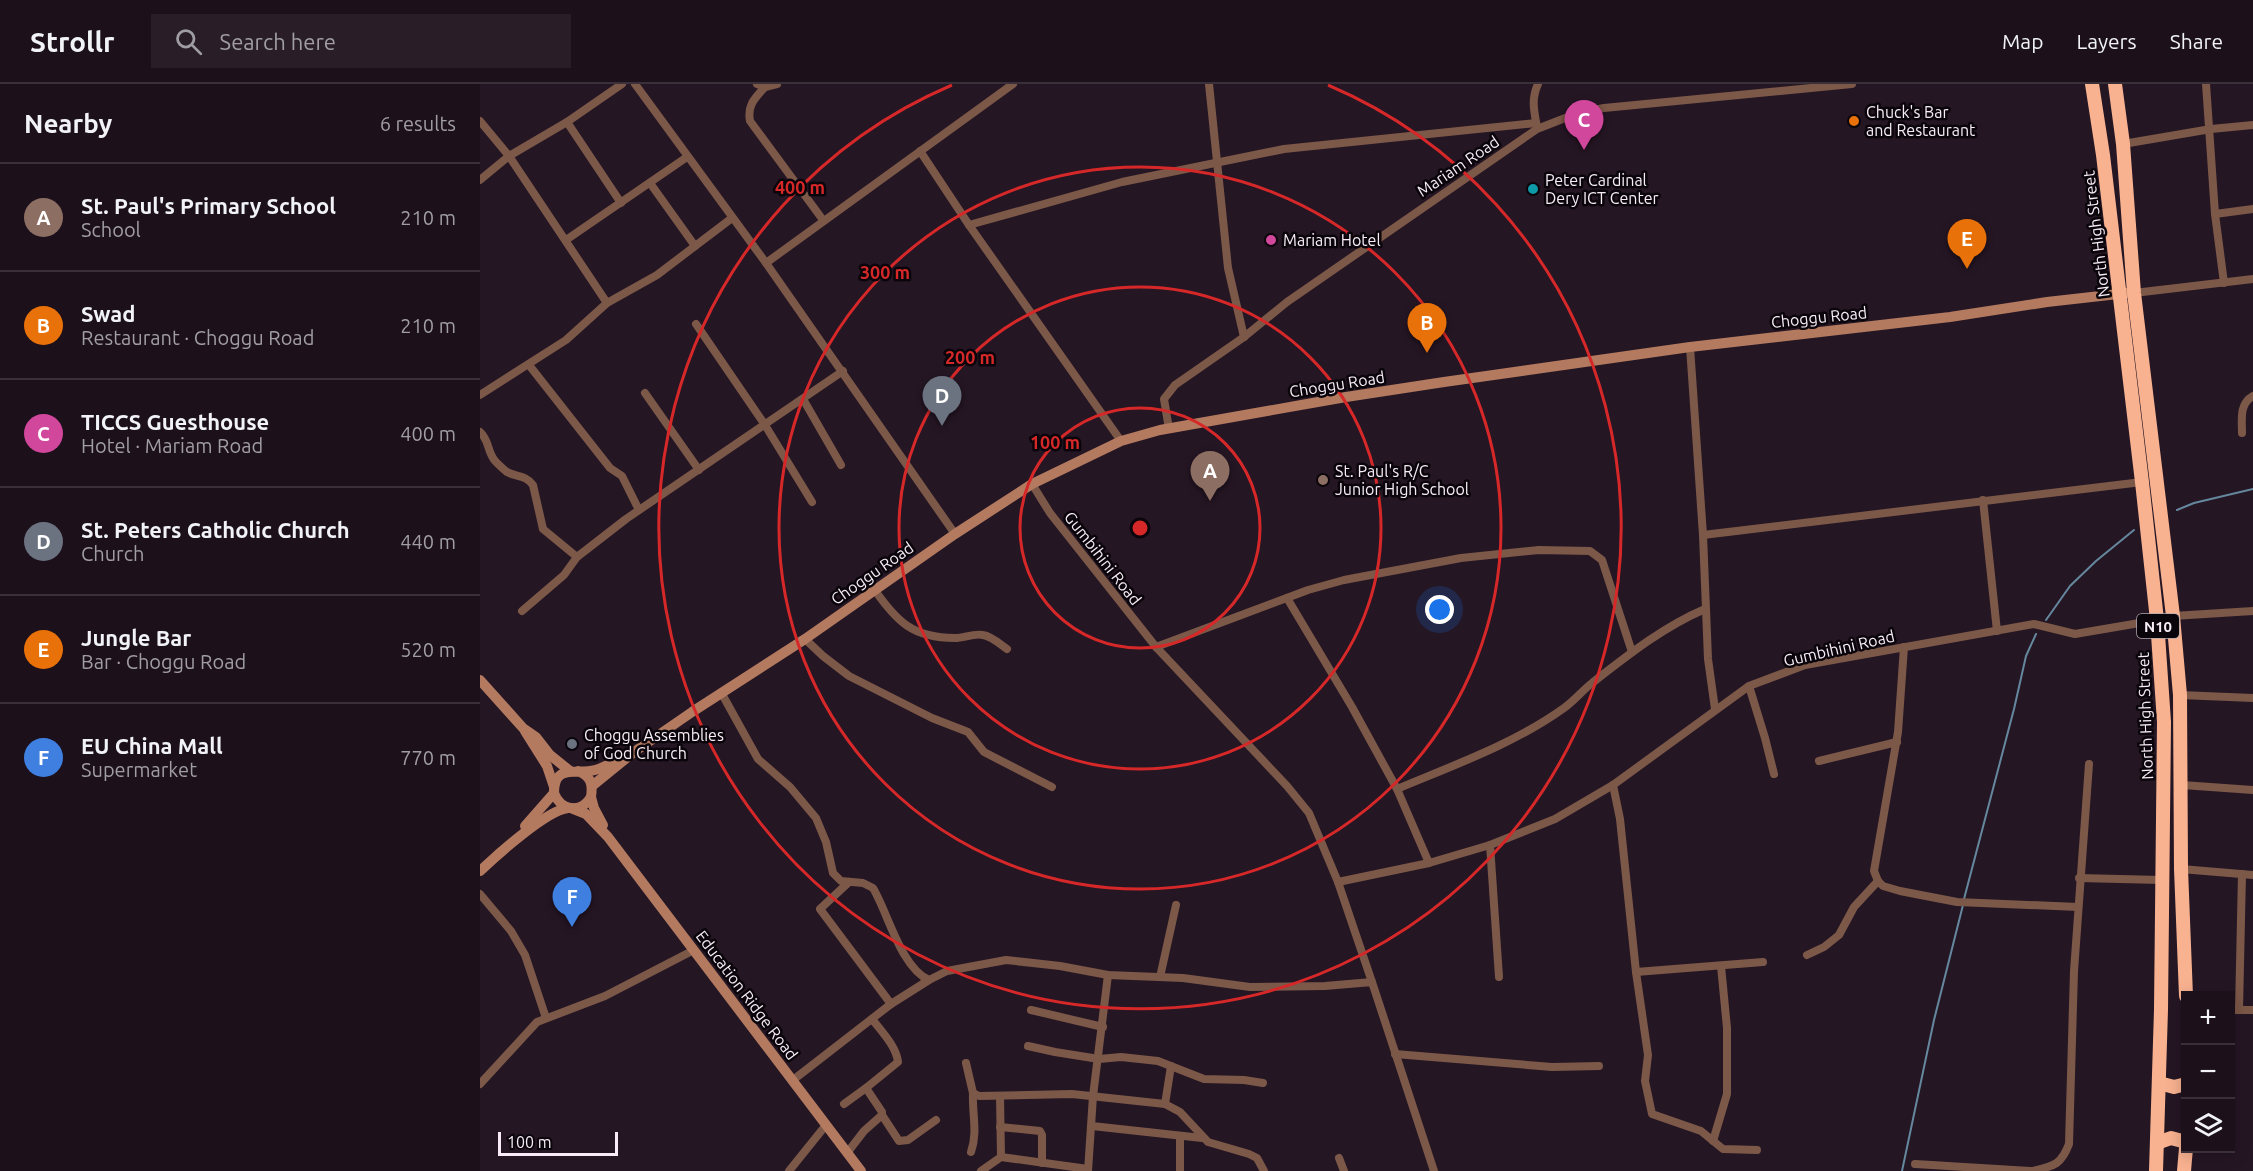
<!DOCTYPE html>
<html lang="en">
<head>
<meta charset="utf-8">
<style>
  body { margin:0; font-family:Ubuntu,sans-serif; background:#291e28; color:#f1f3f6 }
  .controls { position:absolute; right:18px; bottom:18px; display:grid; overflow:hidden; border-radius:0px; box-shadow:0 3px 15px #0003 }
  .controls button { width:54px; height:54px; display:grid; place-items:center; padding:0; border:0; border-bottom:2px solid #3a303a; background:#1c101b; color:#f1f3f6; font:30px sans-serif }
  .scale { position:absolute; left:18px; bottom:15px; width:120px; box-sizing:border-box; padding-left:6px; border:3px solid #f8edf7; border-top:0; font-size:16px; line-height:21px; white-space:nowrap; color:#f8edf7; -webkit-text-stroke:4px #0a050a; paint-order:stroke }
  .you { position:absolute; left:960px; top:526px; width:21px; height:21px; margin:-15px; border:4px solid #fff; border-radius:50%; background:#1a73e8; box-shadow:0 0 0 9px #1a73e833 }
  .badge { display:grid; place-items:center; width:39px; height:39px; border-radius:50%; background:#c5a7f1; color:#fff; font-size:20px; font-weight:700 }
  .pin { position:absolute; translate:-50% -50px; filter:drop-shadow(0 2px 3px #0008) }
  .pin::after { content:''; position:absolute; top:32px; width:21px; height:18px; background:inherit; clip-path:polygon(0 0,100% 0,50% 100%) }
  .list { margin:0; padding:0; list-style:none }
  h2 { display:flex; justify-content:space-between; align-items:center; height:78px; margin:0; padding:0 24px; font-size:26px }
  h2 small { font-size:20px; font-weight:400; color:#a09da3 }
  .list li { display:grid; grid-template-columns:39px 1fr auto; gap:18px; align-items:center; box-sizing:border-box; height:108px; padding:0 24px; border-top:2px solid #3a303a }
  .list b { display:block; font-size:22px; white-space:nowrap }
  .list p { margin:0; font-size:20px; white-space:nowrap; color:#a09da3 }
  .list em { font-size:20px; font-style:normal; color:#a09da3 }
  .icon { flex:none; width:33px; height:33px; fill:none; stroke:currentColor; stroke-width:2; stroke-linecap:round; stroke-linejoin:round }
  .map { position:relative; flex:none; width:1773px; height:1087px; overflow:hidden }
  header { display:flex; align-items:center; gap:36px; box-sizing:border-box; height:84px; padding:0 30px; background:#1c101b; border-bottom:2px solid #3a303a }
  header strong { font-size:28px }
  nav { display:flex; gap:33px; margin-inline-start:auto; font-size:21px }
  .search { width:420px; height:54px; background:#291e28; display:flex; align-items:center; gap:15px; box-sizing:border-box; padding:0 21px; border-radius:0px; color:#a09da3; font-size:22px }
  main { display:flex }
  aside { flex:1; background:#1c101b }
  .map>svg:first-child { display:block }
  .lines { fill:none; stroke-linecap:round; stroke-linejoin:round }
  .stream { stroke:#65889e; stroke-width:2 }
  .street { stroke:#7c5848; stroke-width:8 }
  .secondary { stroke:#b37a5f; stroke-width:10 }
  .highway { stroke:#f9b290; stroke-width:14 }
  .ring { fill:none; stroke:#d62828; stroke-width:3 }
  .food-dot { fill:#e8710a; stroke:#0a050a; stroke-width:2 }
  .culture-dot { fill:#0f9aa8; stroke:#0a050a; stroke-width:2 }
  .hotel-dot { fill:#d1479c; stroke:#0a050a; stroke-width:2 }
  .education-dot { fill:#8d6e63; stroke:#0a050a; stroke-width:2 }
  .worship-dot { fill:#6b7280; stroke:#0a050a; stroke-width:2 }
  .labels { text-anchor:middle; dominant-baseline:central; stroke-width:5; stroke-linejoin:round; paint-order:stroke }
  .shield { fill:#0a050a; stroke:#b1a7b0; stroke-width:1.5 }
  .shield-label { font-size:15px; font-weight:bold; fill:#f8edf7 }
  .poi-label { font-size:16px; fill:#f8edf7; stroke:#0a050a; text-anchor:start }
  .street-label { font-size:16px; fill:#f8edf7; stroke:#0a050a }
  .centre { fill:#d62828; stroke:#0a050a; stroke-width:3 }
  .ring-label { font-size:18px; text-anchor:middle; font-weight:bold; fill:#d62828; stroke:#0a050a; stroke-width:5; stroke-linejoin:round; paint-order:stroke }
</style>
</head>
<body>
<header>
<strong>Strollr</strong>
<div class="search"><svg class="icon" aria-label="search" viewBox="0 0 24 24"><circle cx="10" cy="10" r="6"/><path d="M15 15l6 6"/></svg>Search here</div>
<nav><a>Map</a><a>Layers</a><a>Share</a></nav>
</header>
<main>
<aside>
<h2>Nearby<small>6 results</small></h2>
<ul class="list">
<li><span class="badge" style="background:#8d6e63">A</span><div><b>St. Paul's Primary School</b><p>School</p></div><em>210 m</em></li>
<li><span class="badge" style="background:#e8710a">B</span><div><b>Swad</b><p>Restaurant · Choggu Road</p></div><em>210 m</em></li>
<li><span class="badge" style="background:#d1479c">C</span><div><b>TICCS Guesthouse</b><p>Hotel · Mariam Road</p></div><em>400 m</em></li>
<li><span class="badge" style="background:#6b7280">D</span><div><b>St. Peters Catholic Church</b><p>Church</p></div><em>440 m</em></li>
<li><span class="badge" style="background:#e8710a">E</span><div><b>Jungle Bar</b><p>Bar · Choggu Road</p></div><em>520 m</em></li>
<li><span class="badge" style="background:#3f7fe0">F</span><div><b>EU China Mall</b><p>Supermarket</p></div><em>770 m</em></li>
</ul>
</aside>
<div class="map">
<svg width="1773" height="1087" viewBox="0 0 1773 1087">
  <rect width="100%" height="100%" fill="#251624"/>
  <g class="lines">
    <g class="stream">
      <polyline points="1697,426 1714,419 1773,405"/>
      <polyline points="1566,536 1590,502 1616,477 1654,446"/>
      <polyline points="1484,815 1534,625 1546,572 1556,550"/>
      <polyline points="1422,1087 1454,936 1483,821"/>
    </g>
    <g class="street">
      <polyline points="155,0 286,179 475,450"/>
      <polyline points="277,0 285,3 297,0"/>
      <polyline points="729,0 748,184 764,253"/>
      <polyline points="1726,0 1735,130 1744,199"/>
      <path d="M285 3C275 14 267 21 270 37L343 136"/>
      <polyline points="0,37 29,72 127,219"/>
      <polyline points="87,38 141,119"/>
      <path d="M1057 43C1054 27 1051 15 1058 0"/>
      <polyline points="1643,60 1731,45 1773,41"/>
      <polyline points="440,67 489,141 641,357"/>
      <polyline points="0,96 29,72 87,38 142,0"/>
      <polyline points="170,99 215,162"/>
      <polyline points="1735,130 1773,125"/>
      <polyline points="489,141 642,98 804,65 1056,39"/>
      <polyline points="86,156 207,73"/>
      <polyline points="286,179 533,0"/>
      <polyline points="1654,209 1773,195"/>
      <polyline points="216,240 285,341 332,418"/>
      <polyline points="1210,263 1223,451 1228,575 1235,625"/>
      <polyline points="49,281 130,384 142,392 159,426"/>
      <polyline points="165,309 219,386"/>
      <polyline points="0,311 86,256 127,219 177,191 252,134"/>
      <polyline points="323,315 361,381"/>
      <polyline points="689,345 684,315 695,301 764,253 807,218 1057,45 1098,29 1124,24 1372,0"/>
      <path d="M0 348C10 357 7 369 16 378 19 381 23 385 27 388 36 393 46 391 53 401L63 445 97 473"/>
      <path d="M1762 349C1762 335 1759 320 1773 312"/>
      <polyline points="552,400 570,429 676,563 807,702 829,729 858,798 892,898"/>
      <polyline points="1503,416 1517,547"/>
      <polyline points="1223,451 1662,398"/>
      <path d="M394 505C417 538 433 554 475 554 484 554 494 549 503 551 511 552 520 560 527 565"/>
      <polyline points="807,514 872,623 917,705 949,779"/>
      <polyline points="42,527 84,491 97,473 146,435 363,287"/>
      <polyline points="1693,532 1773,527"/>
      <polyline points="325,555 343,572 369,592 452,634 488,648 504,668 572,703"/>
      <polyline points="676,563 828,506 864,496 981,474 1059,466 1110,467 1122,476 1152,568"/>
      <polyline points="1424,563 1418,648 1394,787 1398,797 1403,802 1420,807 1477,818 1598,823"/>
      <polyline points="1269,602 1285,654 1294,690"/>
      <path d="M242 610 278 675 310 703 336 734 346 758 353 789 361 797 383 799 393 804C408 829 421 884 449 896L467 887 526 876 580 882 628 891 703 894 770 903 845 902 892 898 954 1087"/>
      <polyline points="1700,611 1773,614"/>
      <polyline points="1339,677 1417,658"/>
      <polyline points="1133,701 1140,735 1156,888 1168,971 1165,997 1172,1030 1221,1047 1243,1065 1277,1066"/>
      <polyline points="1702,701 1773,706"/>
      <path d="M917 705C974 681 1034 660 1084 624 1094 617 1102 607 1112 599 1148 571 1183 543 1225 525"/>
      <polyline points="1010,761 1019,893"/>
      <polyline points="1701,785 1773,791"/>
      <polyline points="1599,794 1681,796"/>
      <polyline points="369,798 340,825 411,920"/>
      <polyline points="858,798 949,779 1010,761 1075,735 1133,701 1269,602 1325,581 1554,540 1595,550 1677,536"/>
      <polyline points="0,810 31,847 45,871 66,934"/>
      <polyline points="1327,871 1344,863 1359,851 1374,823 1398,797"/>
      <polyline points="1156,888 1283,878"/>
      <polyline points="680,893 696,821"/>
      <polyline points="551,926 623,943"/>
      <polyline points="1750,926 1773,926"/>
      <polyline points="1759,926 1762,790"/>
      <polyline points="548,962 575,968 619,975 641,973 678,977 724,995 764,996 783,999"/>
      <polyline points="915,970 1072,983 1119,982"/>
      <polyline points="486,979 493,1009 499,1012 592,1010 685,1020 700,1028 728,1058 769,1070 777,1074 784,1087"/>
      <polyline points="313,996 411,920 449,896"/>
      <polyline points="0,1000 57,938 125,912 214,866"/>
      <path d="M386 1004 418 978C416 962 402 948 392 935"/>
      <polyline points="520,1012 521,1073"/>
      <polyline points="364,1020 386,1004 402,1028 402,1031 384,1047 367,1069"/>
      <polyline points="685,1020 691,982"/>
      <polyline points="402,1031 419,1057 428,1056 456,1036"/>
      <polyline points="612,1042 722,1054"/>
      <polyline points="520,1043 560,1047 562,1051 562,1079"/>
      <polyline points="1233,1057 1247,1010 1247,944 1241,882"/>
      <path d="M491 1068C498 1048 492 1030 493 1009"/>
      <polyline points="859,1074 864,1087"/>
      <polyline points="1435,1080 1550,1087"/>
      <polyline points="309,1087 346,1041"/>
      <polyline points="501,1087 521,1073 608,1085"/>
      <polyline points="608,1087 613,1012 628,891"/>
      <polyline points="700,1087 700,1052"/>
      <path d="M1553 1087C1574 1082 1581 1081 1589 1060L1594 887 1609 680"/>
    </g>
    <g class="secondary">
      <polyline points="0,596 43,644 56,653 70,671 90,687"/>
      <polyline points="45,647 67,682 74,703"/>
      <path d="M98 687C111 692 113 700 111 713 101 730 81 727 74 709 74 679 97 691 115 686 123 684 130 680 138 676"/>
      <polyline points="112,702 154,668 212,628 325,555 475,450 552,400 641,357 680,346 866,313 964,298 1210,263 1470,233 1567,218 1647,209"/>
      <polyline points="111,713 114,724 123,741"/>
      <polyline points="91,724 106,730 128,753 381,1087"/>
      <polyline points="45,742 74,709"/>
      <path d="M0 787C17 771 67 726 88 724"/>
    </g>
    <g class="highway">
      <polyline points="1612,0 1623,71 1662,398 1677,536 1684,638 1681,926 1676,1087"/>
      <polyline points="1635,0 1643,60 1654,209 1693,532 1700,611 1701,785 1706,912"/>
      <polyline points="1679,999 1694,1003 1706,1000"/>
      <polyline points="1677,1059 1691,1054 1706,1058"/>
      <polyline points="1704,1087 1706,1064"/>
    </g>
  </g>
  <g class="ring">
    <circle cx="660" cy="444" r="120"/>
    <circle cx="660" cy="444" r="241"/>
    <circle cx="660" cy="444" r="361"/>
    <path d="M848 1A481 481 0 1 1 472 1"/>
  </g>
  <circle class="food-dot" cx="1374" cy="37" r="6"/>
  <circle class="culture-dot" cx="1053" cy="105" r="6"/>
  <circle class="hotel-dot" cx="791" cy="156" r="6"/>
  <circle class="education-dot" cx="843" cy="396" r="6"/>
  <circle class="worship-dot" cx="92" cy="660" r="6"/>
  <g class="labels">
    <rect class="shield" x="1657" y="530" width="42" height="24" rx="4.5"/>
    <g class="shield-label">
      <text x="1678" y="542">N10</text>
    </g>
    <g class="poi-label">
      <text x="1386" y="28">Chuck's Bar<tspan x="1386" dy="18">and Restaurant</tspan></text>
      <text x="1065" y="96">Peter Cardinal<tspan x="1065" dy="18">Dery ICT Center</tspan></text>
      <text x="803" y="156">Mariam Hotel</text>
      <text x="855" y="387">St. Paul's R/C<tspan x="855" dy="18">Junior High School</tspan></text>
      <text x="104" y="651">Choggu Assemblies<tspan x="104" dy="18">of God Church</tspan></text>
    </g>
    <g class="street-label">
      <text transform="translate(978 82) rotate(-34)">Mariam Road</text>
      <text transform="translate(1616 150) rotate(-97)">North High Street</text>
      <text transform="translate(1339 233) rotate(-6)">Choggu Road</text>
      <text transform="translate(857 300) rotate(-9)">Choggu Road</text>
      <text transform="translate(623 474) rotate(52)">Gumbihini Road</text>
      <text transform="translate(392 489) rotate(-35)">Choggu Road</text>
      <text transform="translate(1359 564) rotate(-13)">Gumbihini Road</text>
      <text transform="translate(1665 632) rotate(-92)">North High Street</text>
      <text transform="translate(267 911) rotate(53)">Education Ridge Road</text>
    </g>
  </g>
  <circle cx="660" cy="444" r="9" class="centre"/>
  <g class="ring-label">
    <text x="320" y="110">400 m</text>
    <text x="405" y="195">300 m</text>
    <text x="490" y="280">200 m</text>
    <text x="575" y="365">100 m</text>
  </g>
</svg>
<div class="controls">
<button>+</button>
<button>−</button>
<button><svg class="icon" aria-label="layers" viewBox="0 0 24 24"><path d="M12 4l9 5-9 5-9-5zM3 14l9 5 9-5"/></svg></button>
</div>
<div class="scale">100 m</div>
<div class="you"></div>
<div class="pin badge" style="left:730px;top:417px;background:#8d6e63">A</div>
<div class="pin badge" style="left:947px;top:269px;background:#e8710a">B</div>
<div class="pin badge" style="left:1104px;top:66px;background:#d1479c">C</div>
<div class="pin badge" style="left:462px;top:342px;background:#6b7280">D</div>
<div class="pin badge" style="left:1487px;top:185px;background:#e8710a">E</div>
<div class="pin badge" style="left:92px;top:843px;background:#3f7fe0">F</div>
</div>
</main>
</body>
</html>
